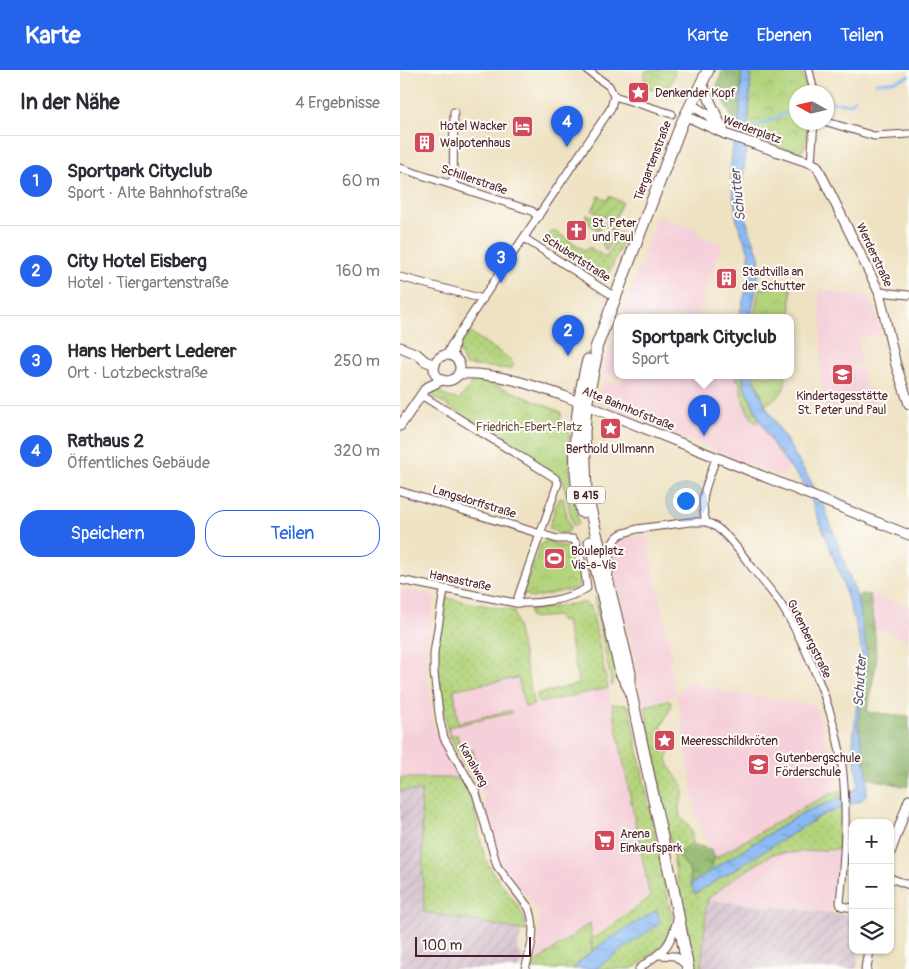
<!DOCTYPE html>
<html lang="de">
<head>
<meta charset="utf-8">
<style>
  body { margin:0; font-family:Pangolin,sans-serif; background:#f2f2f3; color:#2b2b33 }
  .controls { position:absolute; right:15px; bottom:15px; display:grid; overflow:hidden; border-radius:10px; box-shadow:0 1px 4px #0004 }
  .controls button { width:45px; height:45px; display:grid; place-items:center; padding:0; border:0; border-bottom:1px solid #e1e1e2; background:#fff; color:#2b2b33; font:25px sans-serif }
  .compass { position:absolute; left:389px; top:15px; width:45px; height:45px; border-radius:50%; background:#fff; box-shadow:0 1px 4px #0004; rotate:278deg }
  .scale { position:absolute; left:15px; bottom:12px; width:116px; box-sizing:border-box; padding-left:5px; border:2px solid #4a1f2b; border-top:0; font-size:14px; line-height:18px; white-space:nowrap; color:#4a1f2b; -webkit-text-stroke:4px #fdfcf7; paint-order:stroke }
  .you { position:absolute; left:285px; top:430px; width:18px; height:18px; margin:-12px; border:4px solid #fff; border-radius:50%; background:#1a73e8; box-shadow:0 0 0 8px #1a73e833 }
  .badge { display:grid; place-items:center; width:32px; height:32px; border-radius:50%; background:#2563eb; color:#fff; font-size:16px; font-weight:700 }
  .pin { position:absolute; translate:-50% -41px; filter:drop-shadow(0 1px 2px #0008) }
  .pin::after { content:''; position:absolute; top:26px; width:18px; height:15px; background:inherit; clip-path:polygon(0 0,100% 0,50% 100%) }
  .popup { position:absolute; left:214px; top:244px; width:180px; height:65px; box-sizing:border-box; display:grid; place-content:center; border-radius:10px; background:#fff; filter:drop-shadow(0 1px 4px #0005); font-size:16px; white-space:nowrap; color:#7c7c81 }
  .popup b { font-size:19px; color:#2b2b33 }
  .popup::after { content:''; position:absolute; left:50%; top:100%; margin-left:-10px; border:10px solid transparent; border-top-color:#fff }
  .list { margin:0; padding:0; list-style:none }
  h2 { display:flex; justify-content:space-between; align-items:center; height:65px; margin:0; padding:0 20px; font-size:21px }
  h2 small { font-size:16px; font-weight:400; color:#7c7c81 }
  .list li { display:grid; grid-template-columns:32px 1fr auto; gap:15px; align-items:center; box-sizing:border-box; height:90px; padding:0 20px; border-top:1px solid #e1e1e2 }
  .list b { display:block; font-size:19px; white-space:nowrap }
  .list p { margin:0; font-size:16px; white-space:nowrap; color:#7c7c81 }
  .list em { font-size:16px; font-style:normal; color:#7c7c81 }
  .actions { display:flex; gap:10px; padding:15px 20px }
  .actions a { flex:1; padding:11px 0; border:1px solid #2563eb; border-radius:20px; text-align:center; font-size:18px; color:#2563eb }
  .actions .main { background:#2563eb; color:#fff }
  .icon { flex:none; width:28px; height:28px; fill:none; stroke:currentColor; stroke-width:2; stroke-linecap:round; stroke-linejoin:round }
  .map { position:relative; flex:none; width:509px; height:899px; overflow:hidden }
  header { display:flex; align-items:center; gap:30px; box-sizing:border-box; height:70px; padding:0 25px; background:#2563eb; color:#fff }
  header strong { font-size:24px }
  nav { display:flex; gap:28px; margin-inline-start:auto; font-size:18px }
  main { display:flex }
  aside { flex:1; background:#fff }
  .map>svg:first-child { display:block }
  .built { fill:#f5cfd9 }
  .industrial { fill:url(#industrial-furrows) }
  .grass { fill:url(#grass-dots); stroke:#7e7a54 }
  .forest { fill:url(#forest-crowns); stroke:#6c6a4c }
  .park { fill:url(#park-crowns); stroke:#7e7a54 }
  .garden { fill:url(#garden-furrows); stroke:#7e7a54 }
  .water { fill:url(#water-ripples); stroke:#6a6c90 }
  .lines { fill:none; stroke-linecap:round; stroke-linejoin:round }
  .stream { stroke:#89b9f5; stroke-width:2.5 }
  .minor-casing { stroke:#633c42; stroke-width:9 }
  .tertiary-casing { stroke:#633c42; stroke-width:11 }
  .primary-casing { stroke:#633c42; stroke-width:13 }
  .minor { stroke:#fff; stroke-width:7 }
  .tertiary { stroke:#fff; stroke-width:9 }
  .primary { stroke:#fff; stroke-width:11 }
  .labels { text-anchor:middle; dominant-baseline:central; stroke-width:4; stroke-linejoin:round; paint-order:stroke }
  .shield { fill:#fdfcf7; stroke:#806168; stroke-width:1 }
  .shield-label { font-size:11px; font-weight:bold; fill:#4a1f2b }
  .poi-label { font-size:12px; fill:#4a1f2b; stroke:#fdfcf7; text-anchor:start }
  .street-label { font-size:12px; fill:#4a1f2b; stroke:#fdfcf7 }
  .park-label { font-size:12px; fill:#6a5543; stroke:#fdfcf7 }
  .water-label { font-size:14px; font-style:italic; fill:#605572; stroke:#fdfcf7 }
</style>
</head>
<body>
<header>
<strong>Karte</strong>
<nav><a>Karte</a><a>Ebenen</a><a>Teilen</a></nav>
</header>
<main>
<aside>
<h2>In der Nähe<small>4 Ergebnisse</small></h2>
<ul class="list">
<li><span class="badge">1</span><div><b>Sportpark Cityclub</b><p>Sport · Alte Bahnhofstraße</p></div><em>60 m</em></li>
<li><span class="badge">2</span><div><b>City Hotel Eisberg</b><p>Hotel · Tiergartenstraße</p></div><em>160 m</em></li>
<li><span class="badge">3</span><div><b>Hans Herbert Lederer</b><p>Ort · Lotzbeckstraße</p></div><em>250 m</em></li>
<li><span class="badge">4</span><div><b>Rathaus 2</b><p>Öffentliches Gebäude</p></div><em>320 m</em></li>
</ul>
<div class="actions"><a class="main">Speichern</a><a>Teilen</a></div>
</aside>
<div class="map">
<svg width="509" height="899" viewBox="0 0 509 899">
  <defs>
    <pattern id="industrial-furrows" width="10" height="10" patternUnits="userSpaceOnUse" patternTransform="scale(1.25)"><rect width="10" height="10" fill="#d1bdcb"/><path d="M-1 1l2-2M0 10L10 0M9 11l2-2" fill="none" stroke="#b5a2ae"/></pattern>
    <pattern id="grass-dots" width="8" height="8" patternUnits="userSpaceOnUse" patternTransform="scale(1.25)"><rect width="8" height="8" fill="#b3d47c"/><path d="M2 2h.1M6 6h.1" fill="none" stroke="#9bb66b" stroke-width="1.8" stroke-linecap="round"/></pattern>
    <pattern id="forest-crowns" width="20" height="18" patternUnits="userSpaceOnUse" patternTransform="scale(1.25)"><rect width="20" height="18" fill="#8eb66c"/><path d="M2 6a3 3 0 1 1 6 0M12 15a3 3 0 1 1 6 0" fill="none" stroke="#769359"/></pattern>
    <pattern id="park-crowns" width="20" height="18" patternUnits="userSpaceOnUse" patternTransform="scale(1.25)"><rect width="20" height="18" fill="#b3d47c"/><path d="M2 6a3 3 0 1 1 6 0M12 15a3 3 0 1 1 6 0" fill="none" stroke="#9bb66b"/></pattern>
    <pattern id="garden-furrows" width="10" height="10" patternUnits="userSpaceOnUse" patternTransform="scale(1.25)"><rect width="10" height="10" fill="#b3d47c"/><path d="M-1 1l2-2M0 10L10 0M9 11l2-2" fill="none" stroke="#9bb66b"/></pattern>
    <pattern id="water-ripples" width="26" height="14" patternUnits="userSpaceOnUse" patternTransform="scale(1.25)"><rect width="26" height="14" fill="#89b9f5"/><path d="M2 4q2-2 4 0t4 0M15 11q2-2 4 0t4 0" fill="none" stroke="#7296c7"/></pattern>
  </defs>
  <rect width="100%" height="100%" fill="#fdfcf7"/>
  <filter id="ink" filterUnits="userSpaceOnUse"><feTurbulence type="fractalNoise" baseFrequency=".02" numOctaves="2"/><feDisplacementMap in="SourceGraphic" scale="10" xChannelSelector="R" yChannelSelector="G"/><feConvolveMatrix kernelMatrix="1 2 1 2 8 2 1 2 1" color-interpolation-filters="sRGB"/></filter>
  <filter id="wash" filterUnits="userSpaceOnUse"><feTurbulence type="fractalNoise" baseFrequency=".0096" numOctaves="4" result="noise"/><feDisplacementMap in="SourceGraphic" scale="20" xChannelSelector="R" yChannelSelector="G"/><feGaussianBlur stdDeviation="1.12" result="paint"/><feColorMatrix in="noise" values="0 0 0 0 0 0 0 0 0 0 0 0 0 0 0 0 0 1.4 0 .05"/><feComposite in="paint" operator="in"/></filter>
  <g filter="url(#wash)">
    <rect width="100%" height="100%" fill="#eee2c2"/>
    <g class="built">
      <polygon points="257,146 298,160 296,165 323,174 296,247 221,247"/>
      <polygon points="419,219 466,227 474,235 481,264 459,267 461,293 453,295 453,299 462,298 465,319 471,319 471,323 473,323 474,331 425,337 420,310 422,271"/>
      <polygon points="218,255 218,305 337,305 336,310 340,310 341,326 349,345 356,353 360,351 376,379 389,395 383,406 379,404 378,406 226,344 213,340 215,334 198,327 204,310 222,316 224,305 222,305 220,310 215,305 202,304 204,299 203,298"/>
      <polygon points="246,465 273,589 269,590 276,626 243,635 233,579 212,497 214,481 221,470"/>
      <polygon points="0,519 35,525 28,566 25,592 34,657 39,670 62,708 0,708"/>
      <polygon points="470,525 509,536 509,570 474,558"/>
      <polygon points="118,607 125,637 208,618 249,825 199,862 191,865 190,854 135,893 140,860 137,840 126,825 104,800 94,774 72,680 61,682 57,665 50,666 48,657 58,654 54,619"/>
      <polygon points="287,612 332,623 416,635 425,668 434,722 409,734 315,788 310,779 296,743 277,625"/>
      <polygon points="439,779 431,843 307,830 333,809 373,784"/>
    </g>
    <g class="industrial">
      <polygon points="0,721 21,721 24,842 126,854 126,861 122,860 117,881 123,886 119,899 0,899"/>
      <polygon points="307,830 449,845 450,842 453,842 453,880 459,880 457,899 301,899"/>
    </g>
    <g class="grass">
      <polygon points="187,144 215,159 214,165 206,181 202,173 211,159 203,154 199,161 184,150"/>
      <polygon points="153,160 186,181 189,177 206,188 219,163 225,166 207,208 146,170"/>
      <polygon points="66,260 110,289 114,296 111,299 65,295 60,282 56,279 58,272"/>
      <path d="M337 305H342L345 318 360 351 356 353C344 340 341 327 340 311L336 310Z"/>
      <polygon points="200,526 217,602 212,616 194,528"/>
      <polygon points="46,528 114,541 134,635 125,637 118,608 54,619 58,653 107,641 110,640 112,643 48,657 50,666 57,665 61,682 73,680 80,714 86,714 84,716 77,714 49,665 47,657 37,596 36,582"/>
      <polygon points="182,533 186,533 188,536 191,536 208,618 139,633 137,624 179,614 166,551 160,551 158,546 132,548 130,546 129,540"/>
      <polygon points="268,630 271,632 271,637 261,657 272,670 267,690 272,701 283,715 284,722 279,738 280,747 288,754 292,763 292,774 279,783 281,789 289,799 295,824 406,754 422,745 445,737 445,750 439,751 439,779 373,784 333,809 307,830 301,899 294,899 245,636"/>
      <polygon points="212,634 227,635 230,642 272,848 270,864 262,876 232,899 195,899 257,840 192,881 191,868 201,864 250,827"/>
      <path d="M0 708H62C66 718 71 727 74 737 79 758 80 782 92 801 103 821 126 836 126 861L24 842 21 721H0Z"/>
      <polygon points="440,720 441,728 404,742 313,799 311,794 315,788 409,734"/>
    </g>
    <g class="forest">
      <polygon points="323,0 342,0 339,59 336,58 317,15"/>
      <polygon points="461,524 470,525 475,565 476,595 467,642 509,646 509,712 507,717 468,708 458,655 461,626 467,584 457,527"/>
      <polygon points="292,774 310,779 315,788 311,794 313,799 291,815 289,799 281,789 279,783"/>
    </g>
    <g class="park">
      <path d="M246 0H275C274 5 272 12 269 16 262 25 244 20 244 8 244 7 246 1 246 0Z"/>
      <polygon points="351,0 401,0 407,22 397,22 397,52 408,53 405,74 403,80 398,83 348,66"/>
      <polygon points="389,213 391,219 390,272 390,247 354,247 359,219"/>
      <path d="M354 305H386C385 324 381 325 365 335Z"/>
      <polygon points="74,308 111,321 161,342 161,347 156,355 160,357 166,356 169,358 170,410 179,454 173,456 163,410 29,324 33,318 48,327 59,330 69,318"/>
      <path d="M163 428 170 459 168 462C160 464 156 463 149 458L158 429Z"/>
      <polygon points="147,471 173,480 182,511 176,518 132,528 123,522 141,474"/>
      <polygon points="190,853 192,881 180,891 173,899 132,899 135,893"/>
    </g>
    <polygon class="garden" points="199,126 207,130 209,126 222,132 214,151 192,141"/>
    <g class="water">
      <polygon points="342,0 351,0 348,66 342,113 346,150 359,186 360,197 351,247 339,247 349,207 349,182 337,152 330,101 333,76 339,59"/>
      <polygon points="342,305 352,305 365,335 413,415 425,439 457,527 467,584 461,627 458,655 468,708 466,726 461,731 422,745 295,824 291,815 313,799 404,742 441,728 457,718 458,714 453,672 462,582 456,555 438,499 406,417 376,379 366,362 345,318"/>
      <path d="M257 840 260 853 195 899H173C193 876 231 856 257 840Z"/>
    </g>
    <g class="lines">
      <g class="stream">
        <polyline points="476,13 494,11 509,6"/>
        <polyline points="427,32 451,34 455,29"/>
        <polyline points="346,62 397,38"/>
      </g>
    </g>
  </g>
  <g filter="url(#ink)">
    <g class="lines">
      <defs>
        <g id="minor">
          <polyline points="187,0 209,16 214,26 272,44"/>
          <polyline points="409,0 414,22"/>
          <polyline points="427,52 474,66 509,64"/>
          <polyline points="411,93 414,52"/>
          <polyline points="0,98 132,141 138,147"/>
          <polyline points="53,114 54,42"/>
          <polyline points="124,168 215,227"/>
          <polyline points="0,207 83,229"/>
          <polyline points="479,222 509,225"/>
          <polyline points="47,286 50,277 211,38 214,26"/>
          <polyline points="53,287 55,273"/>
          <polyline points="21,325 155,408 158,413 116,533"/>
          <path d="M316 388C308 413 298 426 306 452 324 457 343 486 354 500 363 511 372 522 380 533 405 572 430 632 439 677 449 728 445 782 440 833L441 836 453 838"/>
          <path d="M0 421 157 469H173L176 473 185 503 187 518C168 530 139 534 116 533L0 510"/>
          <polyline points="209,503 210,477 216,468 221,464 237,459 290,452 306,452"/>
          <path d="M44 520 34 583V603L40 651 44 668 76 723 97 796 129 838C137 858 131 879 125 899"/>
          <polyline points="490,808 509,815"/>
          <polyline points="258,885 275,886 287,896"/>
          <path d="M239 899C263 879 269 882 277 849"/>
        </g>
        <g id="tertiary">
          <polyline points="302,13 325,64"/>
          <polyline points="292,35 308,45 320,58"/>
          <polyline points="286,46 325,64 411,93 417,96 479,222 496,295 509,334"/>
          <polyline points="0,277 17,284 25,291 35,295"/>
          <circle cx="47" cy="298" r="13"/>
          <path d="M58 304C95 302 129 314 164 326L509 465"/>
          <polyline points="0,356 26,318 42,310"/>
          <polyline points="490,783 509,730"/>
          <polyline points="466,899 469,880"/>
        </g>
        <g id="primary">
          <path d="M182 442C170 391 175 341 188 290"/>
          <polyline points="190,472 221,603 229,618"/>
          <polyline points="288,899 273,818 230,619 230,603 186,422 184,362 186,336 196,287 196,278 281,55 308,0"/>
        </g>
      </defs>
      <use href="#minor" class="minor-casing"/>
      <use href="#tertiary" class="tertiary-casing"/>
      <use href="#primary" class="primary-casing"/>
      <use href="#minor" class="minor"/>
      <use href="#tertiary" class="tertiary"/>
      <use href="#primary" class="primary"/>
    </g>
  </g>
  <defs>
    <symbol id="sight-square" viewBox="-11 -11 22 22"><rect x="-9" y="-9" width="18" height="18" rx="4" fill="#d1495b" stroke="#fdfcf7"/><path d="M0-6L1.8-2.2L6-1.7L2.9 1.2L3.7 5.4L0 3.3L-3.7 5.4L-2.9 1.2L-6-1.7L-1.8-2.2Z" fill="#fff"/></symbol>
    <symbol id="hotel-square" viewBox="-11 -11 22 22"><rect x="-9" y="-9" width="18" height="18" rx="4" fill="#d1495b" stroke="#fdfcf7"/><path d="M-6-4.5h1.5V1H6V5H4.5V3h-9V5H-6ZM-4 0a1.8 1.8 0 1 1 3.6 0ZM.5 0V-2.5h3Q6-2.5 6 0Z" fill="#fff"/></symbol>
    <symbol id="building-square" viewBox="-11 -11 22 22"><rect x="-9" y="-9" width="18" height="18" rx="4" fill="#d1495b" stroke="#fdfcf7"/><path d="M-4-6H4V6H1V3H-1V6H-4ZM-2.5-4.3h1.7v1.8h-1.7ZM.8-4.3h1.7v1.8H.8ZM-2.5-1h1.7V.8h-1.7ZM.8-1h1.7V.8H.8Z" fill="#fff"/></symbol>
    <symbol id="church-square" viewBox="-11 -11 22 22"><rect x="-9" y="-9" width="18" height="18" rx="4" fill="#d1495b" stroke="#fdfcf7"/><path d="M-1.2-6h2.4v3.5h3.3v2.4h-3.3V6h-2.4V-.1h-3.3v-2.4h3.3Z" fill="#fff"/></symbol>
    <symbol id="school-square" viewBox="-11 -11 22 22"><rect x="-9" y="-9" width="18" height="18" rx="4" fill="#d1495b" stroke="#fdfcf7"/><path d="M0-5L7-2L0 1L-7-2ZM-4 1L0 2.5L4 1V4Q0 6-4 4Z" fill="#fff"/></symbol>
    <symbol id="stadium-square" viewBox="-11 -11 22 22"><rect x="-9" y="-9" width="18" height="18" rx="4" fill="#d1495b" stroke="#fdfcf7"/><path d="M0-5a6.5 5 0 1 0 0 10a6.5 5 0 1 0 0-10ZM-3.5-1.8h7v3.6h-7Z" fill="#fff"/></symbol>
    <symbol id="supermarket-square" viewBox="-11 -11 22 22"><rect x="-9" y="-9" width="18" height="18" rx="4" fill="#d1495b" stroke="#fdfcf7"/><path d="M-6-5.5h2.5l.6 2H6L4.5 2H-2.5L-4.4-4H-6ZM-1.5 3.2a1.3 1.3 0 1 0 .1 0ZM3 3.2a1.3 1.3 0 1 0 .1 0Z" fill="#fff"/></symbol>
  </defs>
  <g fill-rule="evenodd">
    <use href="#sight-square" x="226" y="10" width="25" height="25"/>
    <use href="#hotel-square" x="110" y="44" width="25" height="25"/>
    <use href="#building-square" x="12" y="60" width="25" height="25"/>
    <use href="#church-square" x="164" y="148" width="25" height="25"/>
    <use href="#building-square" x="314" y="196" width="25" height="25"/>
    <use href="#school-square" x="430" y="292" width="25" height="25"/>
    <use href="#sight-square" x="198" y="346" width="25" height="25"/>
    <use href="#stadium-square" x="142" y="476" width="25" height="25"/>
    <use href="#sight-square" x="252" y="658" width="25" height="25"/>
    <use href="#school-square" x="346" y="682" width="25" height="25"/>
    <use href="#supermarket-square" x="192" y="758" width="25" height="25"/>
  </g>
  <g class="labels">
    <rect class="shield" x="167" y="416.5" width="38" height="17" rx="4"/>
    <g class="shield-label">
      <text x="186" y="425">B 415</text>
    </g>
    <g class="poi-label">
      <text x="255" y="23">Denkender Kopf</text>
      <text x="107" y="56" text-anchor="end">Hotel Wacker</text>
      <text x="40" y="73">Walpotenhaus</text>
      <text x="192" y="153">St. Peter<tspan x="192" dy="14">und Paul</tspan></text>
      <text x="342" y="202">Stadtvilla an<tspan x="342" dy="14">der Schutter</tspan></text>
      <text x="442" y="326" text-anchor="middle">Kindertagesstätte<tspan x="442" dy="14">St. Peter und Paul</tspan></text>
      <text x="210" y="379" text-anchor="middle">Berthold Ullmann</text>
      <text x="171" y="481">Bouleplatz<tspan x="171" dy="14">Vis-a-Vis</tspan></text>
      <text x="281" y="671">Meeresschildkröten</text>
      <text x="375" y="688">Gutenbergschule<tspan x="375" dy="14">Förderschule</tspan></text>
      <text x="220" y="764">Arena<tspan x="220" dy="14">Einkaufspark</tspan></text>
    </g>
    <g class="street-label">
      <text transform="translate(352 60) rotate(20)">Werderplatz</text>
      <text transform="translate(253 91) rotate(-69)">Tiergartenstraße</text>
      <text transform="translate(74 110) rotate(19)">Schillerstraße</text>
      <text transform="translate(474 185) rotate(65)">Werderstraße</text>
      <text transform="translate(176 188) rotate(33)">Schubertstraße</text>
      <text transform="translate(228 339) rotate(22)">Alte Bahnhofstraße</text>
      <text transform="translate(74 432) rotate(17)">Langsdorffstraße</text>
      <text transform="translate(60 511) rotate(12)">Hansastraße</text>
      <text transform="translate(409 569) rotate(64)">Gutenbergstraße</text>
      <text transform="translate(73 695) rotate(61)">Kanalweg</text>
    </g>
    <g class="park-label">
      <text x="129" y="357">Friedrich-Ebert-Platz</text>
    </g>
    <g class="water-label">
      <text transform="translate(338 125) rotate(-96)">Schutter</text>
      <text transform="translate(460 611) rotate(-86)">Schutter</text>
    </g>
  </g>
</svg>
<div class="controls">
<button>+</button>
<button>−</button>
<button><svg class="icon" aria-label="layers" viewBox="0 0 24 24"><path d="M12 4l9 5-9 5-9-5zM3 14l9 5 9-5"/></svg></button>
</div>
<svg class="compass" viewBox="-18 -18 36 36"><path d="M0-13l5 13h-10z" fill="#e53935"/><path d="M0 13l5-13h-10z" fill="#7c7c81"/></svg>
<div class="scale">100 m</div>
<div class="you"></div>
<div class="pin badge" style="left:304px;top:366px">1</div>
<div class="popup"><b>Sportpark Cityclub</b>Sport</div>
<div class="pin badge" style="left:168px;top:286px">2</div>
<div class="pin badge" style="left:101px;top:213px">3</div>
<div class="pin badge" style="left:167px;top:77px">4</div>
</div>
</main>
</body>
</html>
